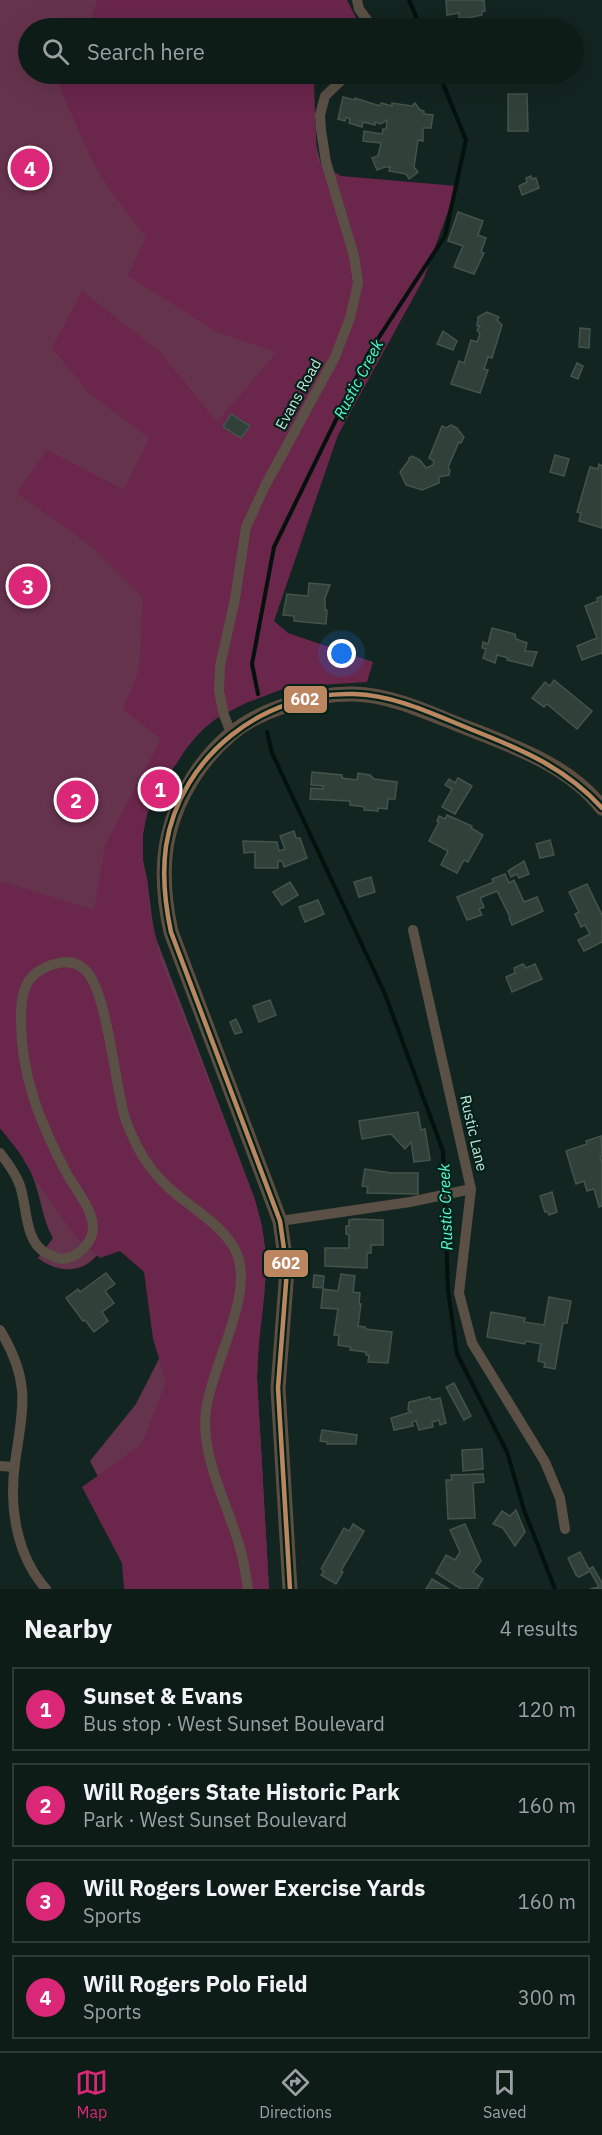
<!DOCTYPE html>
<html lang="en">
<head>
<meta charset="utf-8">
<style>
  body { margin:0; font-family:"IBM Plex Sans",sans-serif; background:#1c2925; color:#f1f3f6 }
  .you { position:absolute; left:342px; top:654px; width:21px; height:21px; margin:-15px; border:4px solid #fff; border-radius:50%; background:#1a73e8; box-shadow:0 0 0 9px #1a73e833 }
  .badge { display:grid; place-items:center; width:39px; height:39px; border-radius:50%; background:#db2777; color:#fff; font-size:20px; font-weight:700 }
  .pin { position:absolute; translate:-50% -50%; border:3px solid #fff; box-shadow:0 2px 6px #0006 }
  .list { margin:0; padding:0; list-style:none }
  h2 { display:flex; justify-content:space-between; align-items:center; height:78px; margin:0; padding:0 24px; font-size:26px }
  h2 small { font-size:20px; font-weight:400; color:#9ba1a2 }
  .list li { display:grid; grid-template-columns:39px 1fr auto; gap:18px; align-items:center; box-sizing:border-box; height:84px; margin:0 12px 12px; padding:0 12px; border:2px solid #2e3a37; border-radius:0px }
  .list b { display:block; font-size:22px; white-space:nowrap }
  .list p { margin:0; font-size:20px; white-space:nowrap; color:#9ba1a2 }
  .list em { font-size:20px; font-style:normal; color:#9ba1a2 }
  .icon { flex:none; width:33px; height:33px; fill:none; stroke:currentColor; stroke-width:2; stroke-linecap:round; stroke-linejoin:round }
  .map { position:relative; flex:none; width:602px; height:1589px; overflow:hidden }
  .search { position:absolute; background:#0e1c18; box-shadow:0 6px 24px #0002; left:18px; right:18px; top:18px; height:66px; display:flex; align-items:center; gap:15px; box-sizing:border-box; padding:0 21px; border-radius:33px; color:#9ba1a2; font-size:22px }
  .sheet { height:462px; background:#0e1c18 }
  nav { display:flex; justify-content:space-around; align-items:center; box-sizing:border-box; height:84px; border-top:2px solid #2e3a37; background:#0e1c18; font-size:16px; color:#9ba1a2 }
  nav a { display:grid; justify-items:center; gap:3px }
  nav .on { color:#db2777 }
  .map>svg:first-child { display:block }
  .green { fill:#66334d }
  .forest { fill:#6a264b }
  .lines { fill:none; stroke-linecap:round; stroke-linejoin:round }
  .stream { stroke:#04110c; stroke-width:4 }
  .building { fill:#314139; stroke:#43544b; stroke-width:1.5 }
  .minor { stroke:#5a5046; stroke-width:10 }
  .secondary { stroke:#5e4e41; stroke-width:15 }
  .bus-1-casing { stroke:#022219; stroke-width:9 }
  .bus-1 { stroke:#bb8660; stroke-width:4.5 }
  .labels { text-anchor:middle; dominant-baseline:central; stroke-width:4.5; stroke-linejoin:round; paint-order:stroke }
  .street-label { font-size:15px; fill:#c5e2d7; stroke:#022219 }
  .water-label { font-size:16px; font-style:italic; fill:#52fdcf; stroke:#022219 }
  .line-badge { stroke:#022219; stroke-width:2 }
  .badge-label { font-size:16px; text-anchor:middle; font-weight:bold; fill:#fff }
</style>
</head>
<body>
<div class="map">
<svg width="602" height="1589" viewBox="0 0 602 1589">
  <rect width="100%" height="100%" fill="#132520"/>
  <path class="green" d="M0 0H328L322 28H28V74H310L312 129 335 219 217 718C198 732 190 743 177 762 171 771 163 779 158 789 146 810 140 836 143 861 144 867 146 873 147 879 150 899 151 918 156 938L254 1197 262 1226 266 1263 259 1339 257 1378 269 1589 137 1553 90 1461 136 1404 204 1270 189 1242C161 1245 132 1246 105 1251 99 1252 95 1258 90 1262 74 1274 53 1270 38 1258L53 1238C42 1219 41 1196 32 1175 25 1157 12 1143 0 1128Z"/>
  <g class="forest">
    <polygon points="97,0 347,0 361,28 89,28"/>
    <path d="M54 74H328L314 85 317 161 341 176 457 186 424 278 338 435 274 621 288 633 373 662 367 682 288 687 246 703 217 718 200 731 188 745 177 763 158 788 147 813 143 834V860L147 880 150 913 160 959 254 1197C259 1213 263 1230 265 1247 269 1291 257 1334 257 1378L269 1589H124L122 1563 82 1487 142 1444 166 1382 153 1339 144 1272 120 1251 100 1258 75 1236 33 1176 20 1153 0 1128V881L94 910 105 845 161 739 123 709 139 670 143 598 92 547 17 493 47 450 124 490 149 438 89 393 52 348 82 291 161 353 217 422 277 352 217 332 128 276 146 237 113 194 92 161Z"/>
  </g>
  <g class="lines">
    <g class="stream">
      <polyline points="409,0 421,28"/>
      <polyline points="258,694 252,664 274,547 368,354 445,236 466,140 439,74"/>
      <polyline points="267,732 272,753 385,994 443,1151 448,1290 457,1354 507,1452 524,1510 555,1589"/>
    </g>
  </g>
  <g class="building">
    <polygon points="446,0 484,0 485,11 482,11 482,15 468,18 459,18 459,13 447,15"/>
    <polygon points="508,94 527,94 528,131 508,131"/>
    <polygon points="343,97 355,100 355,98 380,106 381,103 392,106 392,103 412,106 415,103 420,110 424,111 424,114 433,115 431,128 423,128 423,141 418,140 414,167 418,172 409,179 406,174 389,171 390,167 385,167 377,170 372,158 378,156 381,143 363,141 364,131 382,134 383,129 386,129 387,120 381,124 375,122 375,125 363,122 362,127 349,123 350,119 346,117 345,121 338,119"/>
    <polygon points="531,176 532,179 536,178 539,188 522,195 519,186 527,182 526,178"/>
    <polygon points="458,212 483,221 478,235 486,238 481,252 484,253 474,274 454,267 463,246 448,241"/>
    <polygon points="487,312 499,317 497,320 502,325 492,358 488,357 484,369 488,370 480,393 451,384 459,361 464,363 471,340 477,342 480,334 477,330 480,326 477,326 478,317"/>
    <polygon points="580,328 590,329 589,348 579,347"/>
    <polygon points="443,331 457,341 453,350 437,344"/>
    <polygon points="577,363 583,366 578,379 571,376"/>
    <polygon points="231,414 250,426 241,438 223,427"/>
    <polygon points="451,425 457,428 464,437 461,443 459,442 448,467 450,471 449,475 439,477 439,483 422,490 406,485 400,472 409,460 409,458 412,456 420,460 426,468 433,465 434,461 429,458 442,426 446,428"/>
    <polygon points="555,455 569,459 564,476 550,472"/>
    <polygon points="599,464 602,466 602,528 579,521 581,513 577,512 590,467 598,469"/>
    <polygon points="309,583 330,585 325,598 325,610 327,610 326,624 294,621 294,616 283,615 287,594 308,596"/>
    <polygon points="602,596 602,654 601,653 582,660 577,646 597,638 585,606 598,601 597,598"/>
    <polygon points="492,628 515,634 516,639 527,643 525,651 537,652 532,666 507,660 508,658 497,655 495,663 483,658 486,649 482,648 483,642 488,644"/>
    <polygon points="554,680 592,711 577,729 547,704 544,707 532,698 545,682 550,686"/>
    <polygon points="312,772 342,775 342,778 357,780 358,773 370,775 374,779 397,782 395,799 388,799 387,809 378,808 378,811 364,810 365,807 350,805 350,801 310,799 311,788 323,789 323,786 311,785"/>
    <polygon points="458,778 472,786 455,814 442,807 452,789 445,785 449,779 455,783"/>
    <polygon points="447,815 472,826 471,828 483,835 468,862 464,860 457,873 441,865 448,851 429,841 439,822 437,821 439,816 445,819"/>
    <polygon points="294,831 296,838 300,838 307,858 284,867 282,861 278,861 278,868 255,868 255,852 244,853 243,841 277,842 279,851 285,849 280,836"/>
    <polygon points="550,840 554,855 540,858 536,844"/>
    <polygon points="524,861 529,874 519,878 517,874 511,877 508,871"/>
    <polygon points="505,874 509,883 514,880 524,902 537,897 543,911 512,925 509,918 510,917 497,891 480,898 484,907 479,909 482,915 467,920 457,897 494,882 492,879"/>
    <polygon points="371,877 375,892 359,897 354,882"/>
    <polygon points="290,882 298,895 282,905 273,892"/>
    <polygon points="587,884 602,915 602,942 584,951 578,940 590,934 585,925 581,927 575,914 579,912 569,892"/>
    <polygon points="318,900 324,914 305,922 299,907"/>
    <polygon points="523,964 526,968 535,964 542,979 512,992 506,977 515,973 514,968"/>
    <polygon points="270,1000 276,1015 259,1022 253,1006"/>
    <polygon points="236,1019 242,1032 235,1034 230,1022"/>
    <polygon points="418,1112 421,1130 425,1129 430,1160 414,1162 411,1142 405,1149 391,1134 362,1139 359,1121"/>
    <polygon points="601,1136 602,1156 600,1156 602,1163 602,1206 599,1207 594,1189 587,1191 584,1181 576,1184 566,1151 587,1144 586,1141"/>
    <polygon points="365,1169 392,1173 418,1173 418,1194 367,1193 368,1187 362,1186"/>
    <polygon points="552,1192 557,1212 549,1215 548,1212 545,1212 540,1196"/>
    <polygon points="354,1219 383,1220 383,1245 371,1245 371,1253 367,1253 367,1268 325,1266 325,1248 349,1248 349,1235 346,1234 346,1226 349,1226 349,1220"/>
    <polygon points="106,1273 115,1284 105,1291 114,1303 102,1312 108,1321 94,1332 85,1320 83,1321 66,1298 78,1289 80,1292"/>
    <polygon points="341,1274 355,1276 353,1292 360,1293 359,1304 361,1304 358,1326 365,1327 365,1329 392,1332 388,1363 368,1362 369,1355 366,1355 366,1352 350,1350 351,1347 338,1345 339,1335 334,1335 338,1309 321,1308 323,1289 338,1291"/>
    <polygon points="314,1275 324,1276 323,1288 313,1287"/>
    <polygon points="549,1297 571,1301 567,1323 563,1323 555,1369 544,1367 545,1363 538,1361 541,1344 526,1341 525,1344 487,1337 491,1312 525,1318 524,1322 544,1325"/>
    <polygon points="454,1383 471,1416 464,1420 446,1387"/>
    <polygon points="430,1397 431,1400 440,1398 446,1423 440,1425 439,1420 432,1422 433,1427 419,1430 416,1421 412,1422 413,1426 394,1430 391,1418 411,1412 408,1410 409,1402"/>
    <polygon points="322,1430 357,1435 356,1444 327,1444 327,1442 320,1441"/>
    <polygon points="482,1449 483,1469 463,1471 462,1450"/>
    <polygon points="483,1474 484,1482 473,1483 475,1518 448,1519 446,1480 452,1480 451,1475"/>
    <polygon points="516,1510 525,1532 515,1546 503,1528 493,1524 502,1511 510,1516"/>
    <polygon points="353,1524 364,1531 341,1571 343,1572 336,1584 321,1575 324,1571 321,1569 344,1528 349,1531"/>
    <polygon points="465,1524 481,1561 473,1572 483,1579 477,1589 461,1589 436,1573 446,1555 455,1560 460,1552 450,1530"/>
    <polygon points="580,1552 589,1569 593,1567 602,1583 602,1589 590,1589 599,1587 590,1571 579,1577 576,1575 568,1558"/>
    <polygon points="432,1579 449,1589 426,1589"/>
  </g>
  <g class="lines">
    <g class="minor">
      <polyline points="357,0 359,9 373,28"/>
      <polyline points="231,733 224,715 219,691 220,666 235,599 246,527 265,486 335,357 350,318 358,283 354,256 326,162 321,130 320,115 325,96 348,74"/>
      <path d="M0 1153C7 1162 15 1172 19 1183 28 1205 23 1240 46 1253 51 1255 57 1259 63 1259 78 1257 93 1243 93 1227 92 1208 76 1190 67 1174 40 1123 20 1074 21 1016 21 1000 23 983 36 973 51 963 71 956 85 970 107 989 115 1086 125 1118 128 1128 133 1137 137 1146 145 1162 156 1176 169 1188 190 1207 227 1228 237 1254 254 1296 211 1367 206 1410 200 1457 228 1504 240 1548 244 1561 246 1575 248 1589"/>
      <polyline points="471,1189 459,1293 472,1343 545,1462 560,1498 565,1529"/>
      <polyline points="280,1221 410,1202 471,1189 413,930"/>
      <path d="M0 1330C11 1348 20 1368 22 1390 24 1414 18 1439 15 1463 9 1507 16 1555 46 1589"/>
      <polyline points="0,1466 14,1467"/>
    </g>
    <path class="secondary" d="M290 1589 278 1388 287 1270 280 1221 171 932C164 900 161 865 169 833 178 796 201 759 231 734 260 709 316 693 354 694 395 695 437 717 475 731 521 749 571 768 602 808"/>
    <defs>
      <path id="bus-1" d="M290 1589 278 1388 287 1270 280 1221 171 932C165 904 162 875 166 846 180 756 264 691 354 694 396 695 437 716 475 731 523 750 567 769 602 808"/>
    </defs>
    <use href="#bus-1" class="bus-1-casing"/>
    <use href="#bus-1" class="bus-1"/>
  </g>
  <g class="labels">
    <g class="street-label">
      <text transform="translate(298 394) rotate(-61)">Evans Road</text>
      <text transform="translate(474 1133) rotate(77)">Rustic Lane</text>
    </g>
    <g class="water-label">
      <text transform="translate(358 379) rotate(-62)">Rustic Creek</text>
      <text transform="translate(445 1207) rotate(-92)">Rustic Creek</text>
    </g>
  </g>
  <g class="line-badge">
    <rect x="283" y="685" width="45" height="29" rx="6" fill="#bb8660"/>
    <rect x="263" y="1249" width="46" height="29" rx="6" fill="#bb8660"/>
  </g>
  <g class="badge-label">
    <text x="305" y="705">602</text>
    <text x="286" y="1269">602</text>
  </g>
</svg>
<div class="you"></div>
<div class="pin badge" style="left:160px;top:789px">1</div>
<div class="pin badge" style="left:76px;top:800px">2</div>
<div class="pin badge" style="left:28px;top:586px">3</div>
<div class="pin badge" style="left:30px;top:168px">4</div>
<div class="search"><svg class="icon" aria-label="search" viewBox="0 0 24 24"><circle cx="10" cy="10" r="6"/><path d="M15 15l6 6"/></svg>Search here</div>
</div>
<section class="sheet">
<h2>Nearby<small>4 results</small></h2>
<ul class="list">
<li><span class="badge">1</span><div><b>Sunset &amp; Evans</b><p>Bus stop · West Sunset Boulevard</p></div><em>120 m</em></li>
<li><span class="badge">2</span><div><b>Will Rogers State Historic Park</b><p>Park · West Sunset Boulevard</p></div><em>160 m</em></li>
<li><span class="badge">3</span><div><b>Will Rogers Lower Exercise Yards</b><p>Sports</p></div><em>160 m</em></li>
<li><span class="badge">4</span><div><b>Will Rogers Polo Field</b><p>Sports</p></div><em>300 m</em></li>
</ul>
</section>
<nav>
<a class="on"><svg class="icon" aria-label="map" viewBox="0 0 24 24"><path d="M3 6l6-2 6 2 6-2v14l-6 2-6-2-6 2zM9 4v14M15 6v14"/></svg>Map</a>
<a><svg class="icon" aria-label="directions" viewBox="0 0 24 24"><path d="M12 3l9 9-9 9-9-9zM9 14v-3h6M13 9l2 2-2 2"/></svg>Directions</a>
<a><svg class="icon" aria-label="saved" viewBox="0 0 24 24"><path d="M7 4h10v16l-5-4-5 4z"/></svg>Saved</a>
</nav>
</body>
</html>
